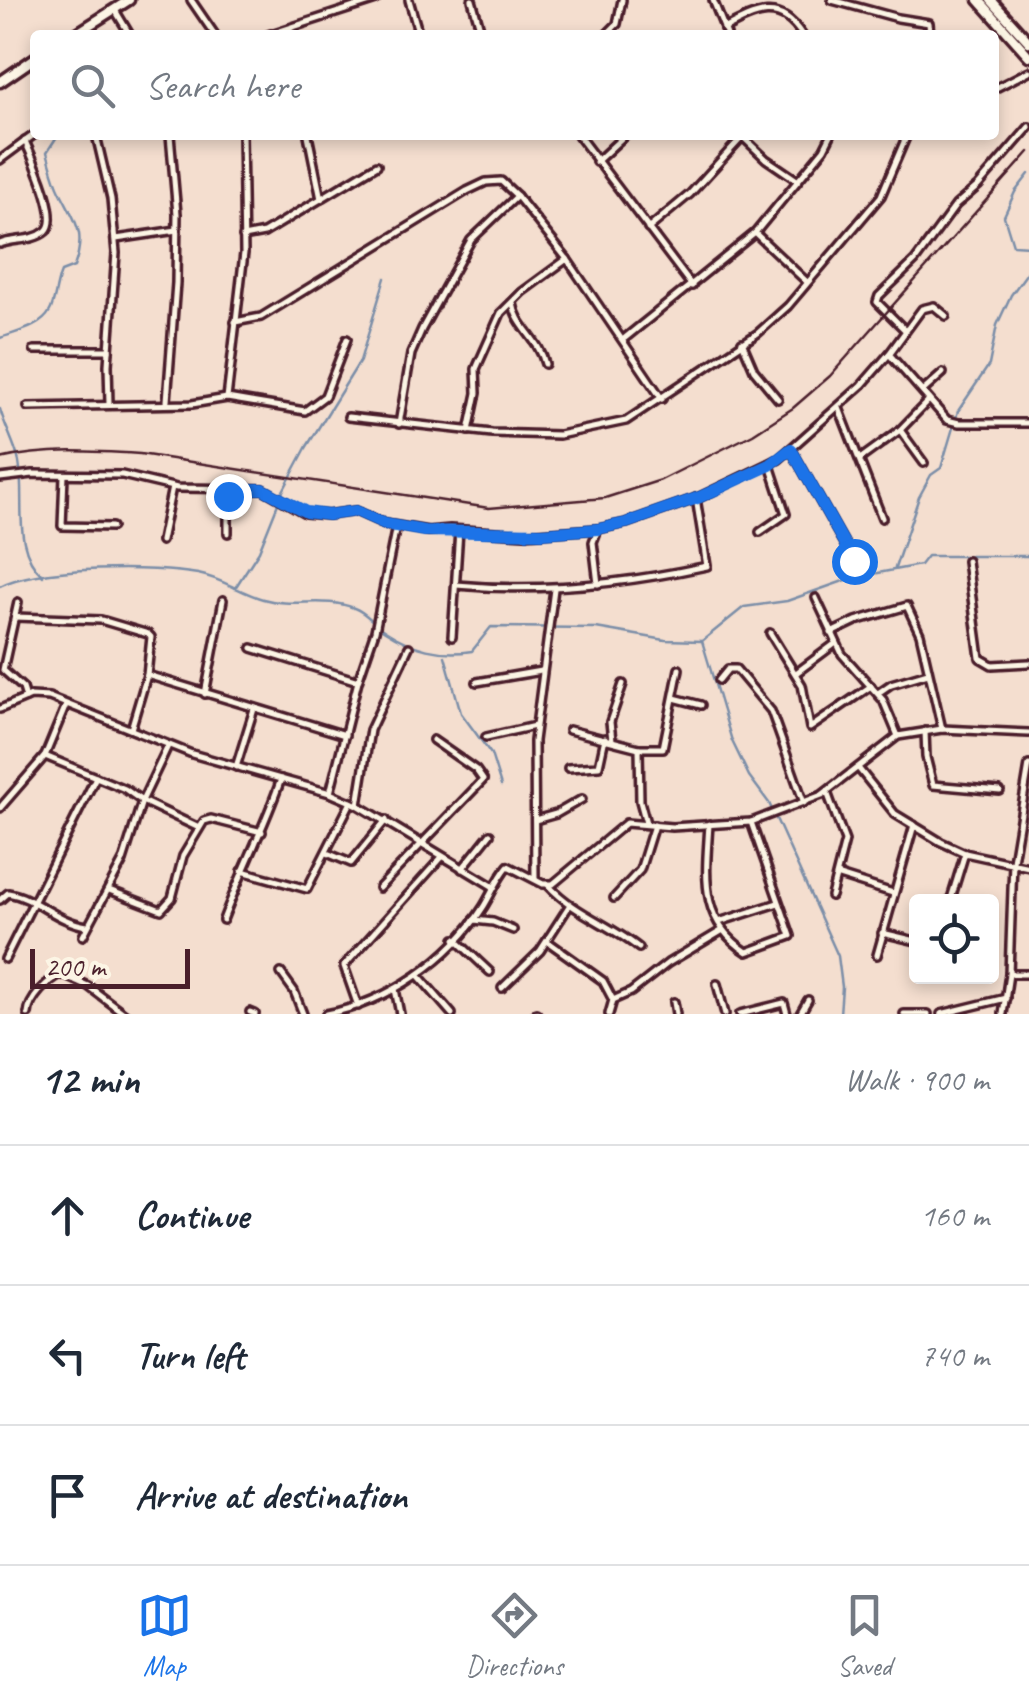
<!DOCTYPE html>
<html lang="en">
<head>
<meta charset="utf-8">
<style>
  body { margin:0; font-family:Caveat,sans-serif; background:#f6f6f7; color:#1f2937 }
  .controls { position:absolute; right:30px; bottom:30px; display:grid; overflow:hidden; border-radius:10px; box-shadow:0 5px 15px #0003 }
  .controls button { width:90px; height:90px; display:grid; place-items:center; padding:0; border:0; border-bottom:2px solid #e0e1e3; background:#fff; color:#1f2937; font:50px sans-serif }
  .scale { position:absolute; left:30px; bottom:25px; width:160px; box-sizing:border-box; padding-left:10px; border:5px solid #4a1f2b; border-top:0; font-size:28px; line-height:35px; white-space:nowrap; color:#4a1f2b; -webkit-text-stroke:8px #fcf5e5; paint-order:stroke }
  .stop { position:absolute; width:30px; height:30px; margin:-22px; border:8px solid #1a73e8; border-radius:50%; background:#fff }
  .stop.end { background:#1a73e8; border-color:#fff; box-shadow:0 2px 10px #0008 }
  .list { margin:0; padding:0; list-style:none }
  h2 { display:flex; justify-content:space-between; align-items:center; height:130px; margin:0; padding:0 40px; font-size:42px }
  h2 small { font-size:32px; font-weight:400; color:#747a83 }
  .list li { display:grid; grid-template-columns:65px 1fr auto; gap:30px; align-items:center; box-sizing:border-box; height:140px; padding:0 40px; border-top:2px solid #e0e1e3 }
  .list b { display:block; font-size:38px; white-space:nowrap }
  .list em { font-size:32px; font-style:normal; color:#747a83 }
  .icon { flex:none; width:55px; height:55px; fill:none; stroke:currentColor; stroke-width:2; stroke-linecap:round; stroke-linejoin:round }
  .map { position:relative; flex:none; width:1029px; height:1014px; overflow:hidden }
  .search { position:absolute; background:#fff; box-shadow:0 5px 15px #0003; left:30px; right:30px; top:30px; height:110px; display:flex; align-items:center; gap:25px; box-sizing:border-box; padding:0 35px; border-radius:10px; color:#747a83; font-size:38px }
  .sheet { height:550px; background:#fff }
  nav { display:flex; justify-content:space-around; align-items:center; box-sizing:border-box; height:140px; border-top:2px solid #e0e1e3; background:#fff; font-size:28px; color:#747a83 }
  nav a { display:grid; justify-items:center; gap:5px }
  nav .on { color:#1a73e8 }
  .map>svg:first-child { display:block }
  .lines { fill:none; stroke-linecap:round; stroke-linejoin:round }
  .stream { stroke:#7b8ea8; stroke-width:2.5 }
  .street-casing { stroke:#4a1f2b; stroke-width:12 }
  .secondary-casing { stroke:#4a1f2b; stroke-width:15 }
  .street { stroke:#fcf5e5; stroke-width:5 }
  .secondary { stroke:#fcf5e5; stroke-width:8 }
  .rail { stroke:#4a1f2b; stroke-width:2.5 }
  .route { stroke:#1a73e8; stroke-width:12 }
</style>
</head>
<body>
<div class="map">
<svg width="1029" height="1014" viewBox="0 0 1029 1014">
  <rect width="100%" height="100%" fill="#f4decf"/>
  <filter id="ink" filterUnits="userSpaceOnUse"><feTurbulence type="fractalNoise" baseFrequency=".01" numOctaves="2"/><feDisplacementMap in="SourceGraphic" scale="20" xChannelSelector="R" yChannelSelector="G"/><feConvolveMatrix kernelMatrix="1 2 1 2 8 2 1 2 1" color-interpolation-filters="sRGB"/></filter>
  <g filter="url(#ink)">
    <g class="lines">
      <g class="stream">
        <polyline points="1029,174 1015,192 1004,216 1013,245 1029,246"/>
        <path d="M0 338C16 332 41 328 50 311 55 302 56 284 61 272L74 267C87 231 75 222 60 191 54 179 51 165 47 152L58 135"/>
        <path d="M0 409C5 427 15 444 19 462 26 501 11 548 43 576"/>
        <polyline points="895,568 919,497 931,475 941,468 958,411 989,365 997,325 1011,295 1029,270"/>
        <path d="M0 586C38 566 155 566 198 574 221 578 241 593 263 599 293 608 325 596 354 608 366 612 374 624 385 631 413 649 440 656 472 651L491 627 596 628 665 640 702 641 744 607 787 601 852 578 920 565 927 556H1029"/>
        <polyline points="235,588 259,551 283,491 306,448 360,361 385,278"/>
        <polyline points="702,641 732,741 749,776 769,803 838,956 842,987 840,1014"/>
        <polyline points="445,656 461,713 491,754 501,786"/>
      </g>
      <defs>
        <g id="street">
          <polyline points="191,0 215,35"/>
          <polyline points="409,0 419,35"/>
          <polyline points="472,0 482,35"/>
          <polyline points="713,0 727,35"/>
          <polyline points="832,0 898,18 929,23 930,35"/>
          <polyline points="115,10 130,35"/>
          <path d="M724 29C756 12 780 0 802 35"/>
          <polyline points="268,35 376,0"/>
          <polyline points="606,35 617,24 622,0"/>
          <polyline points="994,89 1029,71"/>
          <polyline points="96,135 111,199 116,253 108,365 109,404"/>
          <polyline points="308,135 321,199"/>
          <polyline points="578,135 692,286"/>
          <polyline points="743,137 766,159 797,180"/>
          <polyline points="0,160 35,134"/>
          <polyline points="596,162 625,135"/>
          <polyline points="648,229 690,194 744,135"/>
          <polyline points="755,233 807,282"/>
          <polyline points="243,237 264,233 377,165"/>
          <polyline points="116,239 177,230"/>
          <path d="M0 244C14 238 33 242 46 231 61 218 32 157 25 141"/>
          <path d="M513 303C516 326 539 339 545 364"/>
          <polyline points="235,322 261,317 467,191 486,182 501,181 517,196 567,259 662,399"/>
          <polyline points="905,330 877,302 879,296 915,261 956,205 978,186 1029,127"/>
          <polyline points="625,338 755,233 824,149 831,135"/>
          <polyline points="742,342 754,370 778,399"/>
          <polyline points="34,350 109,350"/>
          <polyline points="889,354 947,420 959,423 1029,423"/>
          <polyline points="923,391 943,373"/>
          <polyline points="227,398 244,253 242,135"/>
          <polyline points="167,401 176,283 177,214 170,135"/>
          <polyline points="28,407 192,404 227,398 305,411 325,396 347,339"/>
          <polyline points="839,408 882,518"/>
          <polyline points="348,417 492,433 559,435 626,421 758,333 788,306 881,196 907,135"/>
          <polyline points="399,424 411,354 422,329 471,240 517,196"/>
          <polyline points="900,430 924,463"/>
          <polyline points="469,431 477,393 476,369 501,313 522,292 567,259"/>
          <polyline points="791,449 854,561"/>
          <polyline points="860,459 900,430 929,400"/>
          <polyline points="64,475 62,526 112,527"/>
          <polyline points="0,478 33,474 122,475 177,488 263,489 305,513 328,515 356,511 385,524 428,531 450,529 524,534 598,529 626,523 700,497 779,459 862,385 889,354 922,309 934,306 946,316"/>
          <polyline points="598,529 593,542 598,584"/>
          <polyline points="760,532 786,514 770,465"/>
          <polyline points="228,533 228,496 234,489"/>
          <polyline points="161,541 172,487"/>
          <polyline points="967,561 980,658 992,665 1029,663"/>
          <path d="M456 585C541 593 624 584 707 566L696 498"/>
          <polyline points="816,598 842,654 883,700 898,736"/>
          <polyline points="18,602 3,670 23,688 26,698"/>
          <polyline points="15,617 101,620 148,634 151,637 147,675 131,729"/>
          <polyline points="770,633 802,685 810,728 871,686"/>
          <polyline points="831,633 856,621 907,606 920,634 942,729"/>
          <polyline points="452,637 459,530"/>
          <polyline points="252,648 358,681"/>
          <polyline points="796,673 836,643"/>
          <polyline points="147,675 345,735"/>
          <polyline points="719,680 728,669 736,669 771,711 804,803"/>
          <polyline points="477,682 541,671"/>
          <polyline points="878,693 891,684 928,673"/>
          <polyline points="205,694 223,600"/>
          <polyline points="674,698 701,705"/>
          <polyline points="0,709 31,696 49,697 192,754 330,793 358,805 494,887"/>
          <polyline points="569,730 639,748 663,748 679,669"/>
          <polyline points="925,731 926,757 933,785 1000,791"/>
          <polyline points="486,737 535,726"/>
          <polyline points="612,740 610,722 623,684"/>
          <polyline points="639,748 640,801 646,823"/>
          <polyline points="45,756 125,789 142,801 199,828"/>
          <polyline points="236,767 254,709"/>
          <polyline points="568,768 599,766 605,738"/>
          <polyline points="859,769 895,814 941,842 965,853 1029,867"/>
          <polyline points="827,792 845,841 831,896"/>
          <polyline points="330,793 358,681 375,631 396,526"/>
          <polyline points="358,805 370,730 409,647"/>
          <polyline points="0,808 45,756 66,705"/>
          <polyline points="535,820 556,814 582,799"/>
          <path d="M709 824C706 875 698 920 747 952L791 936 751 822"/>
          <polyline points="327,853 351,863 386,820"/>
          <polyline points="462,869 490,834"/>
          <polyline points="242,871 307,889 351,802"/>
          <polyline points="839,876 893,893"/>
          <polyline points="535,879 534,741 554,589"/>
          <path d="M548 885C575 914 609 924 639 948"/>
          <polyline points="379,888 483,780 476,770 433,740"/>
          <polyline points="109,890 161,910 172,898 183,856 204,821 211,819 262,832"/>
          <polyline points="614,898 640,870 654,825"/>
          <path d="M0 900 8 893C37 898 57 922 87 926"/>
          <polyline points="950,902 965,853"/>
          <path d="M223 920C241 872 264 828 281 779"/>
          <polyline points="474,920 493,922 513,930"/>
          <polyline points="719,922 778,903"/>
          <polyline points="882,933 916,941"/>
          <polyline points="83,936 123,861 142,801 168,746"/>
          <polyline points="455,939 490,972"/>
          <polyline points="547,941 603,981 613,1000 609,1014"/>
          <polyline points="877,955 914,825"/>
          <polyline points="5,959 96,777"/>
          <polyline points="281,973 294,991 303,1014"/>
          <polyline points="1009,974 1029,974"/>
          <polyline points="418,975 452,1014"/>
          <polyline points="717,984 725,1014"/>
          <polyline points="502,988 540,951 569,906"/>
          <polyline points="395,989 400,1014"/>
          <polyline points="613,1000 631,992 668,963 723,930"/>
          <polyline points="674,1002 676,1014"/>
          <polyline points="358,1006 344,966 442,857"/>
          <polyline points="250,1012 255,1014"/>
          <polyline points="536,1013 537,1014"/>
          <path d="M28 1014C29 999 48 980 61 974L88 986 125 1014"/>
          <path d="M326 1014C389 1002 450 960 484 906 492 893 498 878 508 866L543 884H553L626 823 672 827 751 822 822 795 898 736 942 729 1029 733"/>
          <polyline points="740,1014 784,1003 787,1014"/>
          <polyline points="800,1014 808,1000"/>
          <polyline points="904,1014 928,1014"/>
          <polyline points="941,1014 1006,998"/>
          <polyline points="1003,1014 1009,974 1013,861 1029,765"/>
        </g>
        <g id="secondary">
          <polyline points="979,0 1029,56"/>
          <polyline points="991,0 1029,42"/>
          <polyline points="74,35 129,0"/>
          <polyline points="0,82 35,58"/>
        </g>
      </defs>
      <use href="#street" class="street-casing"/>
      <use href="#secondary" class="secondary-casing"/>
      <use href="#street" class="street"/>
      <use href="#secondary" class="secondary"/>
      <path class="rail" d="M0 459C46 448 93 451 140 454L489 508 605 498 661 480 753 434 793 408 830 376 1029 152"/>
    </g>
  </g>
  <g class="lines" filter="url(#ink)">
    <polyline class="route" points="228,496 234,489 263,489 306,512 328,515 356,511 385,524 424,531 542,533 598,529 626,523 700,497 770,465 791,449 854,561"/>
  </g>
</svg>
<div class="controls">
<button><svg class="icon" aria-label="locate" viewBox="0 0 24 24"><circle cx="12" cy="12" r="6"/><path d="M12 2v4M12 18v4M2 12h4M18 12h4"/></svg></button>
</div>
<div class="scale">200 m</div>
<div class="stop" style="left:854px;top:561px"></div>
<div class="stop end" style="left:228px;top:496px"></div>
<div class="search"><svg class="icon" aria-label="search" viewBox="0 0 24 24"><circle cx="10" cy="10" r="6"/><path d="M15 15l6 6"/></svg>Search here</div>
</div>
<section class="sheet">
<h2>12 min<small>Walk · 900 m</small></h2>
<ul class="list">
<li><svg class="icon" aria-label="ahead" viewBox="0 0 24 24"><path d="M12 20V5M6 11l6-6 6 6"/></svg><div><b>Continue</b></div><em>160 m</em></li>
<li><svg class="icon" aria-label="left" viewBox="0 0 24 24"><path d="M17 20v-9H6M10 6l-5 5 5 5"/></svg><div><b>Turn left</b></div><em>740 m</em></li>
<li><svg class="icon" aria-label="arrive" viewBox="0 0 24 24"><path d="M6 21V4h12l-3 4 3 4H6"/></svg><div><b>Arrive at destination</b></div></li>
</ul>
</section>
<nav>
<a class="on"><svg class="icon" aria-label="map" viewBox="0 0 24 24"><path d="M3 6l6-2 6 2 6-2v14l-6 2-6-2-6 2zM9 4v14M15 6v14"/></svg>Map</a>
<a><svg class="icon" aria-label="directions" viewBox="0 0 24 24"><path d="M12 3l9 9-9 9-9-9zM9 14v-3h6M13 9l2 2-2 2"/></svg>Directions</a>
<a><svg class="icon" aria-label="saved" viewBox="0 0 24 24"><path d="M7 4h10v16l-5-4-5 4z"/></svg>Saved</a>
</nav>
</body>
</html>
